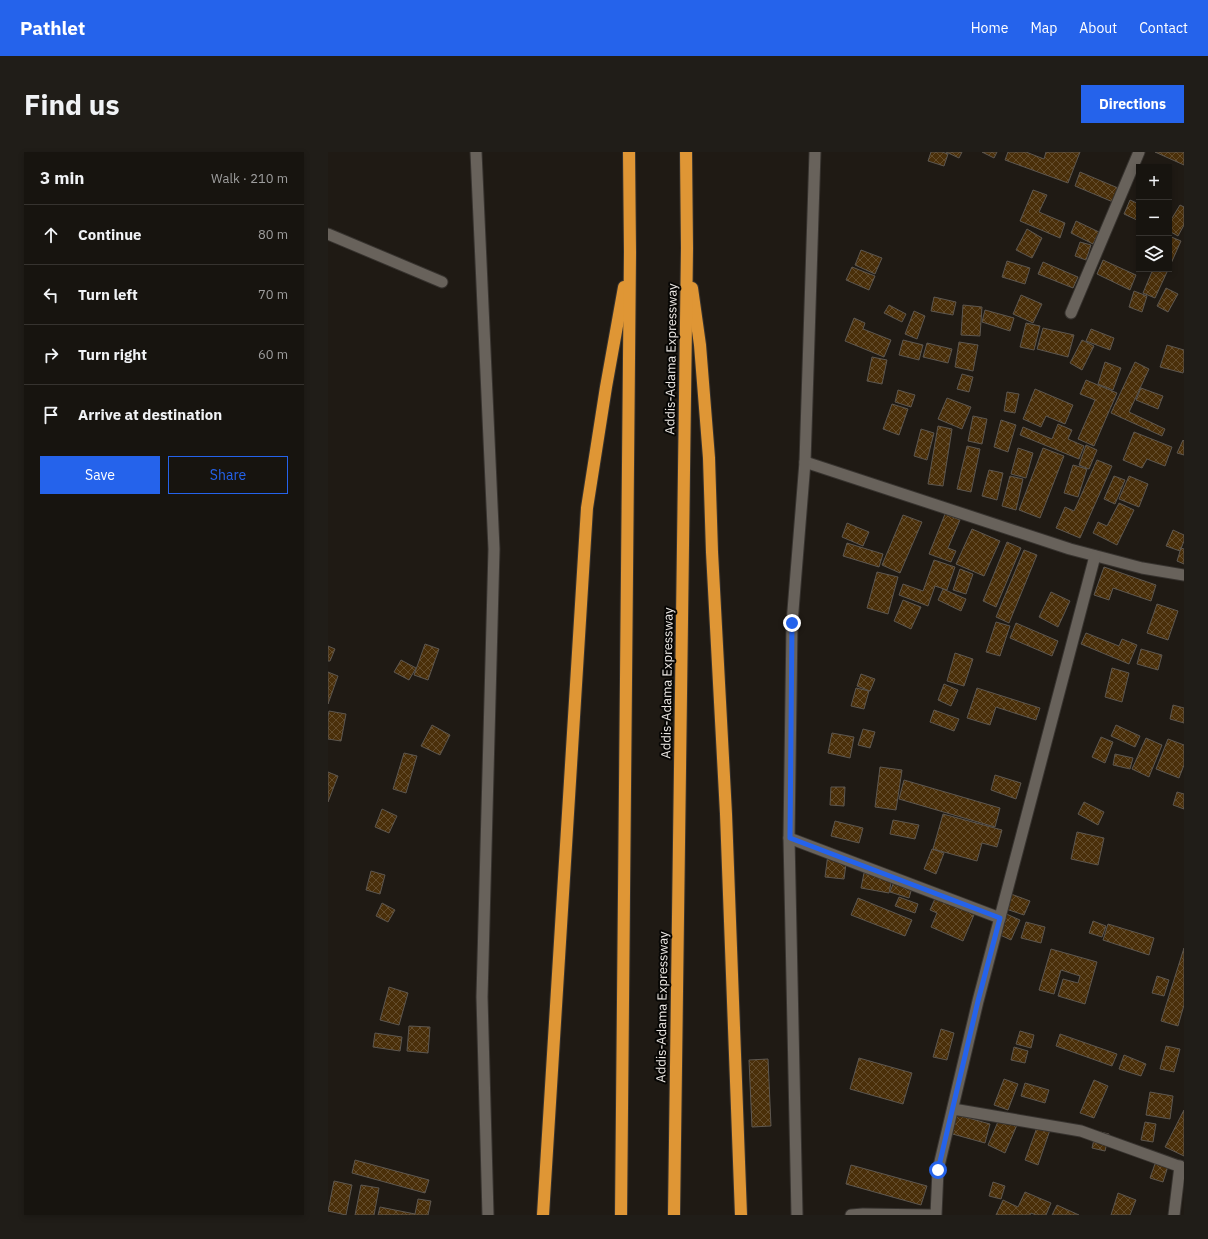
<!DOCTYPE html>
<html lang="en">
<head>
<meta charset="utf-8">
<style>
  body { margin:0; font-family:"IBM Plex Sans",sans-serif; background:#201d18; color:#f1f3f6 }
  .controls { position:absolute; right:12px; top:12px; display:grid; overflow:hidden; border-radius:0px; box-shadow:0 2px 6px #0003 }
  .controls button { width:36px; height:36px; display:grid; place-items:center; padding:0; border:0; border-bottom:1px solid #36332f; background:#17140f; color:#f1f3f6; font:20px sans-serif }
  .stop { position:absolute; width:12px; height:12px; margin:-9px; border:3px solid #2563eb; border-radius:50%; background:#fff }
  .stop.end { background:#2563eb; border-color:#fff; box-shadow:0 1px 4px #0008 }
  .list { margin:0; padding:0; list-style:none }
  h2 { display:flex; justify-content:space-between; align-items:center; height:52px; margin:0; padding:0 16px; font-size:17px }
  h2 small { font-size:13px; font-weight:400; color:#9e9e9e }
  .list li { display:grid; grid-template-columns:26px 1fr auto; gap:12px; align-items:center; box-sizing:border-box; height:60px; padding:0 16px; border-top:1px solid #36332f }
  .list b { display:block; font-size:15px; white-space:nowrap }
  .list em { font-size:13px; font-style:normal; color:#9e9e9e }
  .actions { display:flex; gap:8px; padding:12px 16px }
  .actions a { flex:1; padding:9px 0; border:1px solid #2563eb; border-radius:0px; text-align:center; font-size:14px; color:#2563eb }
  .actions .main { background:#2563eb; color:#fff }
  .icon { flex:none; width:22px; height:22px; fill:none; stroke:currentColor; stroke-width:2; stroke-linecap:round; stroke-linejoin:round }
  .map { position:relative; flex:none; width:856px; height:1063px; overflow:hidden; border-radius:0px }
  header { display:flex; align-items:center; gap:24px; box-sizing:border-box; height:56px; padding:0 20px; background:#2563eb; color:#fff }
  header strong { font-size:19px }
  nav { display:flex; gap:22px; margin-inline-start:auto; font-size:14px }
  .intro { display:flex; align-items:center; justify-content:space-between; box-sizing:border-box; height:96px; padding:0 24px }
  h1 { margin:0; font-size:28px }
  .button { padding:10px 18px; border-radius:0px; background:#2563eb; color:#fff; font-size:14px; font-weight:700 }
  main { display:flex; gap:24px; padding:0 24px }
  aside { flex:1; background:#17140f; border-radius:0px; box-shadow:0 2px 6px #0003 }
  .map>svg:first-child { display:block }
  .building { fill:url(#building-cross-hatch); stroke:#5d5750 }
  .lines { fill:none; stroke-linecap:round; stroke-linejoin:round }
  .service-casing { stroke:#37332f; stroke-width:13 }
  .minor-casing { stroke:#37332f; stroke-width:13 }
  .tertiary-casing { stroke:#37332f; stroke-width:13 }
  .motorway-casing { stroke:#37332f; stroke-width:14 }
  .service { stroke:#68625b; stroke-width:11 }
  .minor { stroke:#68625b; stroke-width:11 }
  .tertiary { stroke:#68625b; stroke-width:11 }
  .motorway { stroke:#df9635; stroke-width:12 }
  .route { stroke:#2563eb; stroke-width:5 }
  .labels { text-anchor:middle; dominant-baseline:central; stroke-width:4; stroke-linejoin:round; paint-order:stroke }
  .street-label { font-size:13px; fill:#ede9e5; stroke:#070604 }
</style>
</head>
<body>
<header>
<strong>Pathlet</strong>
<nav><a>Home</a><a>Map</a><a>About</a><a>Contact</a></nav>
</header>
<div class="intro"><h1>Find us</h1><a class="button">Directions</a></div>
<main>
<aside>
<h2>3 min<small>Walk · 210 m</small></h2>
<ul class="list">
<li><svg class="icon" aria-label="ahead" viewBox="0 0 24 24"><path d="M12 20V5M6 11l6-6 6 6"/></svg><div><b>Continue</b></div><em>80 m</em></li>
<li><svg class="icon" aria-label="left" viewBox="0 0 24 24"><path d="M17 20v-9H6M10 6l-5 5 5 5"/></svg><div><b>Turn left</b></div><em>70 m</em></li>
<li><svg class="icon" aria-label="right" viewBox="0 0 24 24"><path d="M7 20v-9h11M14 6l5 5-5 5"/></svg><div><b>Turn right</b></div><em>60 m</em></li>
<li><svg class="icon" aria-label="arrive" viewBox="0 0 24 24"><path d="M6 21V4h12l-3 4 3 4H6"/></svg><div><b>Arrive at destination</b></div></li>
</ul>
<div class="actions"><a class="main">Save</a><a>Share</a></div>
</aside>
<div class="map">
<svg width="856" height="1063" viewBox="0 0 856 1063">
  <defs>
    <pattern id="building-cross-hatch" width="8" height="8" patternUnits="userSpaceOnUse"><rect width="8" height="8" fill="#4a2f09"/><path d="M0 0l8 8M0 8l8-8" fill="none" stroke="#644d2d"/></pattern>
  </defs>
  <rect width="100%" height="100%" fill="#1f1a14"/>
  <g class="building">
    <polygon points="603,0 614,0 620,2 616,14 600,9"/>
    <polygon points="618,0 634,0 631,6"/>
    <polygon points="654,0 669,0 666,6"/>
    <polygon points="680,0 698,0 716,7 718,0 752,0 740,31 677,8"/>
    <polygon points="827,0 856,0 856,13"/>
    <polygon points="752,20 790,36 785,50 747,34"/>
    <polygon points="705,38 719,43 711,60 737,71 732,86 692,69"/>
    <polygon points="802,48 811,52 811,69 796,62"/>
    <polygon points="852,53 856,55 856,73 850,84 841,79 841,71"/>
    <polygon points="748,69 771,80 765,92 743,81"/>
    <polygon points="699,77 714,86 704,106 688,98"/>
    <polygon points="841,84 853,89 841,116"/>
    <polygon points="752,90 763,93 758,108 747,104"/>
    <polygon points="533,98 554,106 547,122 527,113"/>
    <polygon points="775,108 808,123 802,138 769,122"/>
    <polygon points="679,109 702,116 697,132 674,125"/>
    <polygon points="715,110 750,125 745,136 710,122"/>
    <polygon points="524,115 547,124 541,138 518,128"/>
    <polygon points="825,117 833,117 839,120 827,146 815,141"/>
    <polygon points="838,136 850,142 840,160 829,154"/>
    <polygon points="806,139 819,144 814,160 801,155"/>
    <polygon points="693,143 714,152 705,171 685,162"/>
    <polygon points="606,145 628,150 625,163 603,159"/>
    <polygon points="561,153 578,162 574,170 556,161"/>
    <polygon points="635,153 654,155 652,184 633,183"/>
    <polygon points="657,158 686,166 682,179 654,170"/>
    <polygon points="586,159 597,164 589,187 577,182"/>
    <polygon points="526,166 537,171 535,177 563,188 556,205 517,189"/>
    <polygon points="698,171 712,174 706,198 692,195"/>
    <polygon points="715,176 746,183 740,205 709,197"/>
    <polygon points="763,177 786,186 782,198 758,189"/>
    <polygon points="575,188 595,193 591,208 571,203"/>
    <polygon points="754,188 766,194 754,218 742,211"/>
    <polygon points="631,190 650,193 645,219 627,215"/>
    <polygon points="599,191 624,197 620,211 595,205"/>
    <polygon points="839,193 856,198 856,217 855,221 832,215"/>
    <polygon points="544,205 559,208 554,232 539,229"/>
    <polygon points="777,210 793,216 785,238 770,232"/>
    <polygon points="807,210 821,217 801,260 837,277 834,284 783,261"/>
    <polygon points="634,222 645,225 641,240 629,237"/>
    <polygon points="758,228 789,241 766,294 750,287 767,248 752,242"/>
    <polygon points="813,236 835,244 830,257 808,248"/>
    <polygon points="707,237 745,253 737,272 718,264 713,275 695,267"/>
    <polygon points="570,238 587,243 583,255 567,250"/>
    <polygon points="679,240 691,242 687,261 676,259"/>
    <polygon points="619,246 643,255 634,277 610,267"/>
    <polygon points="564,252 580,257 571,283 555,277"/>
    <polygon points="645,264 659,267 654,292 640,289"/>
    <polygon points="673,268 688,273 680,300 666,295"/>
    <polygon points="730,272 744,278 740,287 756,294 751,307 692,283 695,275 724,287"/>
    <polygon points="610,274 624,277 615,334 600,332"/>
    <polygon points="593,277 606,281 599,308 586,304"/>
    <polygon points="806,280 844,295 837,314 819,307 814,316 795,308"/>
    <polygon points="855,288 856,289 856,303 849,301"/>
    <polygon points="758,293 769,298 761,317 751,313"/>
    <polygon points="639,294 652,297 643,340 629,337"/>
    <polygon points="690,296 705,301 698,326 683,322"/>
    <polygon points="715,296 736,304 712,366 691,358"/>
    <polygon points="769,308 784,314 752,386 728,376 737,355 746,359"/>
    <polygon points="745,313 759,317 750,345 736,341"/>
    <polygon points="661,318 675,321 669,348 654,344"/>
    <polygon points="682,324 695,327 688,358 674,354"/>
    <polygon points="786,324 797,328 787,352 776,347"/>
    <polygon points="801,324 820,332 811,355 791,347"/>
    <polygon points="791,351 806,358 789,393 765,381 770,370 779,374"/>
    <polygon points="617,362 632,368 620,396 628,399 623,410 601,402"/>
    <polygon points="575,363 594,370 572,421 554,413"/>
    <polygon points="519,371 541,380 535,394 514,385"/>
    <polygon points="644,377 672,389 656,424 628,412"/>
    <polygon points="845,378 856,383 856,389 852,399 838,394"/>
    <polygon points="679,390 693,396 668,455 655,449"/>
    <polygon points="519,391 555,402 551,415 515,404"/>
    <polygon points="853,396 856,397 856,412 849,409"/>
    <polygon points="696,398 709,403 681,471 668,465"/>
    <polygon points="606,408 627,415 619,438 607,434 600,454 571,443 575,432 595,439"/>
    <polygon points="776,415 828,433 823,449 785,436 781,448 766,443"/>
    <polygon points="632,417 645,422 638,442 625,438"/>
    <polygon points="549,420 570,425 560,462 539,456"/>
    <polygon points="615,437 638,447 633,459 610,448"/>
    <polygon points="723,440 742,449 730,475 711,465"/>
    <polygon points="575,448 593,455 583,477 566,469"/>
    <polygon points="829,452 850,459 840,488 819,481"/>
    <polygon points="668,470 682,474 672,504 658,500"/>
    <polygon points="688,471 730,489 724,504 682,486"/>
    <polygon points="758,481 791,494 794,487 809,493 801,512 753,492"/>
    <polygon points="97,492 111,497 100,528 86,523"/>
    <polygon points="0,494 7,497 2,509 0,509"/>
    <polygon points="813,497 834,503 830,518 809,512"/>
    <polygon points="627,501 645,507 636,534 619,529"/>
    <polygon points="73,508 88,516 81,528 66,520"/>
    <polygon points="784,516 801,521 794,550 777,545"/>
    <polygon points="0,520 10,524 0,552"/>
    <polygon points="533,522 547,527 542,539 529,534"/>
    <polygon points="616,532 630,538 623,554 610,548"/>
    <polygon points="528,536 541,539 536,557 523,554"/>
    <polygon points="649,536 712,556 708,568 668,555 662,573 639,566"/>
    <polygon points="845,553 856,556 856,571 842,567"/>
    <polygon points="606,558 631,567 626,579 602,570"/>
    <polygon points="1,559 18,562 13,589 0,587 0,565"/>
    <polygon points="104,573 122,583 112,603 93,594"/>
    <polygon points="788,573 812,584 807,595 783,584"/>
    <polygon points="535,577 547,580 542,596 530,593"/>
    <polygon points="504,581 526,585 522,606 500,601"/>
    <polygon points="773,585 785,590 777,611 764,605"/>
    <polygon points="818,586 834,593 821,625 804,617"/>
    <polygon points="840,587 856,593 856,613 851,626 828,617"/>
    <polygon points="76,601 89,604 78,641 65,637"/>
    <polygon points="787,602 805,606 802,617 785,613"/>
    <polygon points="552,615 574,618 568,658 547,655"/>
    <polygon points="0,620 10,624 0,650"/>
    <polygon points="667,623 693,631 688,647 663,638"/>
    <polygon points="576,628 672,656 667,675 571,647"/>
    <polygon points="503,635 517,635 516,654 502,653"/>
    <polygon points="849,640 856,642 856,657 845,653"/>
    <polygon points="756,650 776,660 770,673 750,662"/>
    <polygon points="54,657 69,664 61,681 47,675"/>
    <polygon points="615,662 674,678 669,695 654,691 649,709 605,697"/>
    <polygon points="565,668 591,673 587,687 562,682"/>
    <polygon points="507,669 535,676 531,691 503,684"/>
    <polygon points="749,680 776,686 770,713 743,707"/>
    <polygon points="604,697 616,701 608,722 596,717"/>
    <polygon points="500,702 519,704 516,727 497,725"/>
    <polygon points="43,719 57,723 52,742 38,738"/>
    <polygon points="536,721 564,726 561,741 533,736"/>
    <polygon points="567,727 585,732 581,746 562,740"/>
    <polygon points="609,742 648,758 635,789 603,775 609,761 602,758"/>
    <polygon points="683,742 702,749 696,763 678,757"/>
    <polygon points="571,745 590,752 587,761 567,754"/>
    <polygon points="530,746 584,768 577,784 523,763"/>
    <polygon points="54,751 67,758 60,770 48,764"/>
    <polygon points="676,761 692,768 683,788 668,781"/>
    <polygon points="765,769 778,774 774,785 761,781"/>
    <polygon points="698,770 717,775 713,791 693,786"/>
    <polygon points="780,772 826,786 821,803 775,788"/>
    <polygon points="856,796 856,853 850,874 833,869"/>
    <polygon points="723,797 769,810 757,852 730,844 735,827 750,831 752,824 733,818 726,842 711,838"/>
    <polygon points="829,824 841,828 836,844 824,841"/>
    <polygon points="61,835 80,841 71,873 52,868"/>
    <polygon points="81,874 102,875 100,901 79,899"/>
    <polygon points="613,877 626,881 619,908 605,905"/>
    <polygon points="692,879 706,883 703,896 688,892"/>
    <polygon points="47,881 74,885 72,899 45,895"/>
    <polygon points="732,882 789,902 784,914 728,894"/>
    <polygon points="838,894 852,897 846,920 832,917"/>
    <polygon points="686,895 700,899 697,911 683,908"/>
    <polygon points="796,903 818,912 813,924 791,917"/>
    <polygon points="531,906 584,921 575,952 522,937"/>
    <polygon points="440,907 443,974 424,975 421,908"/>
    <polygon points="676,927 690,932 680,958 666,953"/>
    <polygon points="766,928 780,934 766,966 752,961"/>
    <polygon points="697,931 721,938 717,951 693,944"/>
    <polygon points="822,940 845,944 842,967 818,963"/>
    <polygon points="856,958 856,1004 837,995"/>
    <polygon points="626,962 662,972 657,991 621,981"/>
    <polygon points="672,965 689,973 677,1001 660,993"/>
    <polygon points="711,970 723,975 710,1013 697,1008"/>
    <polygon points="817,970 828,972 825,990 813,988"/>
    <polygon points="768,979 781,982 777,999 764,996"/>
    <polygon points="829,1006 841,1011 835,1030 822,1026"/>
    <polygon points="27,1008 101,1028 97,1041 24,1021"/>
    <polygon points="523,1013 599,1034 593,1053 518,1032"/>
    <polygon points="6,1029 24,1033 18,1063 0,1059"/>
    <polygon points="665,1030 677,1034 673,1047 661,1044"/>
    <polygon points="33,1033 51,1036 46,1063 27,1063"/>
    <polygon points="697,1040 723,1051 718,1063 708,1063 703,1061 702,1063 668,1063 675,1048 690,1055"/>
    <polygon points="790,1041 808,1048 802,1063 783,1063"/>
    <polygon points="90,1047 103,1049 100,1063 50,1063 52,1055 87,1062"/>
    <polygon points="729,1053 751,1063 724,1063"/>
  </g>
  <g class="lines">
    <defs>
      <polyline id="service" points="523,1063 535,1062 603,1063"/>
      <g id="minor">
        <polyline points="0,82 114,130"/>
        <polyline points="743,161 811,0"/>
        <polyline points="477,310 742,397 814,416 856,423"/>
        <polyline points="461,686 672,766"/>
        <polyline points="625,957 753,979 856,1016"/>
        <polyline points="608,1063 610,1018 650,849 767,404"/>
        <polyline points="846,1063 852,1014"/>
      </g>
      <g id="tertiary">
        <polyline points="148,0 166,397 154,845 160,1063"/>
        <polyline points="469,1063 461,686 464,471 477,310 487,0"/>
      </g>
      <g id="motorway">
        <polyline points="364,136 372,193 381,306 384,400 398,662 413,1063"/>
        <polyline points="215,1063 259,356 278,235 296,135"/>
        <polyline points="293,1063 302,100 301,0"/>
        <polyline points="346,1063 359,96 358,0"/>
      </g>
    </defs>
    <use href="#service" class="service-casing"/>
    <use href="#minor" class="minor-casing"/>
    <use href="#tertiary" class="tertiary-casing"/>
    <use href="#motorway" class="motorway-casing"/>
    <use href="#service" class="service"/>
    <use href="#minor" class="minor"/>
    <use href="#tertiary" class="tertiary"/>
    <use href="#motorway" class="motorway"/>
  </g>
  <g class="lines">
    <polyline class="route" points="464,471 462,686 672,766 650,849 610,1018"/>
  </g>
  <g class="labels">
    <g class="street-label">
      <text transform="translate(343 207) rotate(-89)">Addis-Adama Expressway</text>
      <text transform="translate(339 531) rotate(-89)">Addis-Adama Expressway</text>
      <text transform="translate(334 855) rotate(-89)">Addis-Adama Expressway</text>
    </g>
  </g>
</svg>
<div class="controls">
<button>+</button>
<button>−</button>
<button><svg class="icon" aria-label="layers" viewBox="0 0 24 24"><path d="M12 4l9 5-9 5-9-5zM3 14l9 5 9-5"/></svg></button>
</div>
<div class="stop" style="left:610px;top:1018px"></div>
<div class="stop end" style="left:464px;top:471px"></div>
</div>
</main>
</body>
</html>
